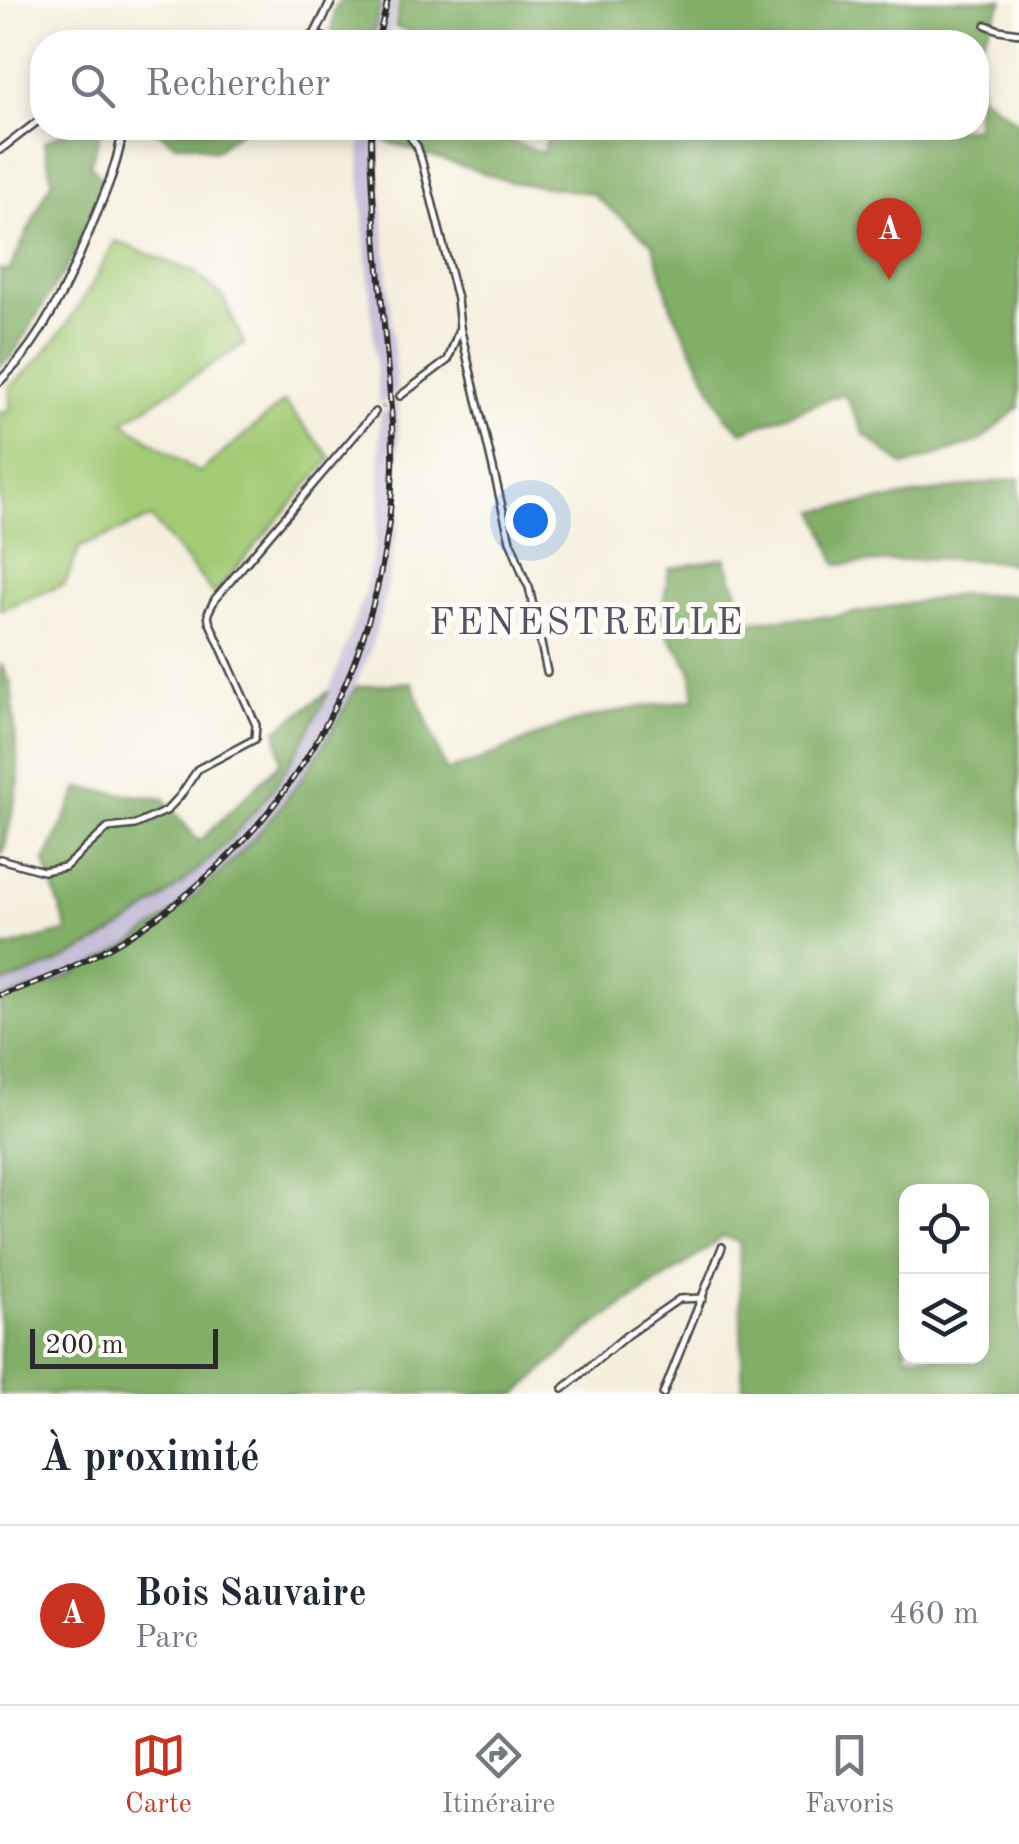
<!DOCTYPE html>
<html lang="fr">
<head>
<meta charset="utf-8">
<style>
  body { margin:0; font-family:"Old Standard TT",serif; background:#f6f6f7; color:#1f2937 }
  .controls { position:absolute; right:30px; bottom:30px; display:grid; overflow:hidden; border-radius:20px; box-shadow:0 5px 15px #0003 }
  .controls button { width:90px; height:90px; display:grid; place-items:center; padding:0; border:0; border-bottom:2px solid #e0e1e3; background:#fff; color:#1f2937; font:50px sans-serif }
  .scale { position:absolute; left:30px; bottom:25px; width:188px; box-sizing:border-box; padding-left:10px; border:5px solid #2b2b2b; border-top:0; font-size:28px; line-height:35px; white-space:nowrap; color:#2b2b2b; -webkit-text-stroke:8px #fdfcf7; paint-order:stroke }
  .you { position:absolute; left:530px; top:520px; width:35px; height:35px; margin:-25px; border:8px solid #fff; border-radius:50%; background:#1a73e8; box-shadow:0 0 0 15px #1a73e833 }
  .badge { display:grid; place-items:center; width:65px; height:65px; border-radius:50%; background:#c8321e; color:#fff; font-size:32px; font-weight:700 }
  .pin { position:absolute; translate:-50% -82px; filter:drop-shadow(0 2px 5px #0008) }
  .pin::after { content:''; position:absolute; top:52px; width:35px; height:30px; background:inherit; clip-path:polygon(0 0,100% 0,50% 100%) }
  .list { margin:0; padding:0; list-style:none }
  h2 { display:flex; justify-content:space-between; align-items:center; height:130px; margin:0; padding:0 40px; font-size:42px }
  h2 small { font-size:32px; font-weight:400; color:#747a83 }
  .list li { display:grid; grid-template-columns:65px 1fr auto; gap:30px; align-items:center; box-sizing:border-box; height:180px; padding:0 40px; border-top:2px solid #e0e1e3 }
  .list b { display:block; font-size:38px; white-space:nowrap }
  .list p { margin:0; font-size:32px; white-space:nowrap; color:#747a83 }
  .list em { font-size:32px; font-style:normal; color:#747a83 }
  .icon { flex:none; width:55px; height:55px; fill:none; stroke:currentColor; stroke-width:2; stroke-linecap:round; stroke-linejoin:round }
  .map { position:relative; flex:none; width:1019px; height:1394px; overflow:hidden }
  .search { position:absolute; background:#fff; box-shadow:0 5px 15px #0003; left:30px; right:30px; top:30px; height:110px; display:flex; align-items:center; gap:25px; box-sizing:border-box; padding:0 35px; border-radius:40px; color:#747a83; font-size:38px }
  .sheet { height:310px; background:#fff }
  nav { display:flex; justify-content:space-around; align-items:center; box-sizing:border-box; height:140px; border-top:2px solid #e0e1e3; background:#fff; font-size:28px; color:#747a83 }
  nav a { display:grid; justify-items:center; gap:5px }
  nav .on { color:#c8321e }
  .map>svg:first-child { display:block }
  .industrial { fill:#c8bfd8 }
  .green { fill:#a3cb76; stroke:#677b50; stroke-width:2.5 }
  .forest { fill:#82af67; stroke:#566d49; stroke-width:2.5; fill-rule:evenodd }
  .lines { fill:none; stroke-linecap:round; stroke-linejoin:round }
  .minor-tunnel { stroke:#cdc8ba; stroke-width:5; stroke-dasharray:5 2.5; stroke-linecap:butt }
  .minor-casing { stroke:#494846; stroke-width:10 }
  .tertiary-casing { stroke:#494846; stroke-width:11 }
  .minor { stroke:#fff; stroke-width:5 }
  .tertiary { stroke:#fff; stroke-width:6 }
  .rail-casing { stroke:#2b2b2b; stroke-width:6 }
  .rail { stroke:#fdfcf7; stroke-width:2.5; stroke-dasharray:8; stroke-linecap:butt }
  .labels { text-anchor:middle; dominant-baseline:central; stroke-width:10; stroke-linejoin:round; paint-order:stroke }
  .neighbourhood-label { font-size:38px; letter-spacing:2.5px; fill:#5b5167; stroke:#fdfcf7 }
</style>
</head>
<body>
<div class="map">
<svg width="1019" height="1394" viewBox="0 0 1019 1394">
  <rect width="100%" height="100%" fill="#fdfcf7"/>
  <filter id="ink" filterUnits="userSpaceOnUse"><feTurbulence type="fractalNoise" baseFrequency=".01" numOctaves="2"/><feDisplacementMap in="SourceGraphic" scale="20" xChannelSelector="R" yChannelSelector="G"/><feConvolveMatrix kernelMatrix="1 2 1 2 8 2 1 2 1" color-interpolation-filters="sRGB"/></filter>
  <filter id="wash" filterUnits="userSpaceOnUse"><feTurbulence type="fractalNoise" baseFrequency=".0048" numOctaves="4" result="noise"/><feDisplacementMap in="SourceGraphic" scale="40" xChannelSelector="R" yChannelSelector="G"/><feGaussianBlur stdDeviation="2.25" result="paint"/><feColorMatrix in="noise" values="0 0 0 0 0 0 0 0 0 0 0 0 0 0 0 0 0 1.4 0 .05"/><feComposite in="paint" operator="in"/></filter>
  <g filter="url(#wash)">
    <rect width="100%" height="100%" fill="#f5efde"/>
    <g class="industrial">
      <polygon points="381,0 397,0 387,42 371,42"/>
      <polygon points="361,128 380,128 380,179 397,393 379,405 360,176"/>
      <polygon points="398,402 400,516 387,589 378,623 369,654 340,718 293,792 271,822 228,866 159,924 111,955 64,979 0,1000 0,984 49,965 89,946 130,922 168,893 206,862 242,826 273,787 329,691 365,592 375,546 380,499 380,414"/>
    </g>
    <path class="green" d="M115 241 196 273 223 297 244 344 123 422 199 473 284 402 331 458 214 594 151 518 80 547 65 584 0 610V412H10V386C57 349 88 294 115 241Z"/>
    <g class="forest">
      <polygon points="340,0 381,0 371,42 358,42 332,34 334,11"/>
      <polygon points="400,0 1003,0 978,49 980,94 1019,123 1019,407 980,441 904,466 864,434 844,393 742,432 726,417 671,307 653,244 591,193 511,182 386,141 386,128 438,128 438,138 463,143 490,138 508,140 543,153 550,128 976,128 976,42 443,42 395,27"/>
      <polygon points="75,128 102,128 90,165 103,179 75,253 11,358 0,366 0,269 9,271 52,180 44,142"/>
      <polygon points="153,128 240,128 241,130 215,151 195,144 175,144"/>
      <polygon points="1019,478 1019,567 1006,562 937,558 837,565 816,511"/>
      <path d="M725 558 748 621 836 616 959 595H1019V1394H743L739 1242 723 1236 699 1255 589 1329 517 1394H0V1000C22 993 44 987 65 978 194 921 293 812 356 687L412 682 446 771C492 760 533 733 578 721 616 710 656 705 695 699L691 669 660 623 669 569ZM906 1192H982V1356H906Z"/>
      <polygon points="0,663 11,684 19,780 4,851 0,856"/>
      <path d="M329 691C311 725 294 760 271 791 204 878 106 952 0 984V949L68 931 45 862 79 788 164 799 199 842 281 762 277 730Z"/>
    </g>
  </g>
  <g filter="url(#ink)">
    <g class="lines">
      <polyline class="minor-tunnel" points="375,412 400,396"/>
      <defs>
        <g id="minor">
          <polyline points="986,25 999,30 1019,33"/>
          <polyline points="315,34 335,42"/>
          <polyline points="0,150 42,118"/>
          <path d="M460 327 510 541C518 556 520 573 529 587L547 672"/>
          <polyline points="400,396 448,360 460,327 457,299 422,162 417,146 403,128"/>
          <polyline points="0,859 43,871 65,867 108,828 135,825 166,811 180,796 198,769 255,739 256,725 209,621 208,613 215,599 375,412"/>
          <polyline points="563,1389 627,1335 679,1299 703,1298"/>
          <polyline points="663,1394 722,1247"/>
        </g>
        <g id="tertiary">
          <polyline points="303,42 315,34 332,0"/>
          <path d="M0 381C7 373 15 366 21 358 53 318 74 269 93 222 106 191 119 161 123 128"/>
        </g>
      </defs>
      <use href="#minor" class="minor-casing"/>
      <use href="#tertiary" class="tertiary-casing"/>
      <use href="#minor" class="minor"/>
      <use href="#tertiary" class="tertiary"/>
      <defs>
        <g id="rail">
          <polyline points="377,42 388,0"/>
          <path d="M0 995C234 921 386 710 393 467 394 432 390 397 387 361 381 284 371 205 371 128"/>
        </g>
      </defs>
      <use href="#rail" class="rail-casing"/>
      <use href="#rail" class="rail"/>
    </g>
  </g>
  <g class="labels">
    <g class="neighbourhood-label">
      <text x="587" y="624">FENESTRELLE</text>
    </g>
  </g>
</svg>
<div class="controls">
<button><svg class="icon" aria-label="locate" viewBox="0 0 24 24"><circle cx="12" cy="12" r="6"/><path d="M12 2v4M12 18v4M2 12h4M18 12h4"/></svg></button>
<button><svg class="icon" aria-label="layers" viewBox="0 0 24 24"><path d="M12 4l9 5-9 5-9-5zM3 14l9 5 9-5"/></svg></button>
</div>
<div class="scale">200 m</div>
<div class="you"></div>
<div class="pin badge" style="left:889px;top:280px">A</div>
<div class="search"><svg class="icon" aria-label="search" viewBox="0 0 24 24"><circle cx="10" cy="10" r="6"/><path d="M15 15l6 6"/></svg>Rechercher</div>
</div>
<section class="sheet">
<h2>À proximité<small></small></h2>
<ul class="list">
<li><span class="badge">A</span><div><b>Bois Sauvaire</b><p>Parc</p></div><em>460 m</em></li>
</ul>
</section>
<nav>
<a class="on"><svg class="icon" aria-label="map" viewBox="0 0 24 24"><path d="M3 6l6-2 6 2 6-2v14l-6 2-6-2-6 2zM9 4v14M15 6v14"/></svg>Carte</a>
<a><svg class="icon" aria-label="directions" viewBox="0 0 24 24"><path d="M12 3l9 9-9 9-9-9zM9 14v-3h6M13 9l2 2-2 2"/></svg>Itinéraire</a>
<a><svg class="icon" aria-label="saved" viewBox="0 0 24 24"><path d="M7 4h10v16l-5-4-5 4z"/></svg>Favoris</a>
</nav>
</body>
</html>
